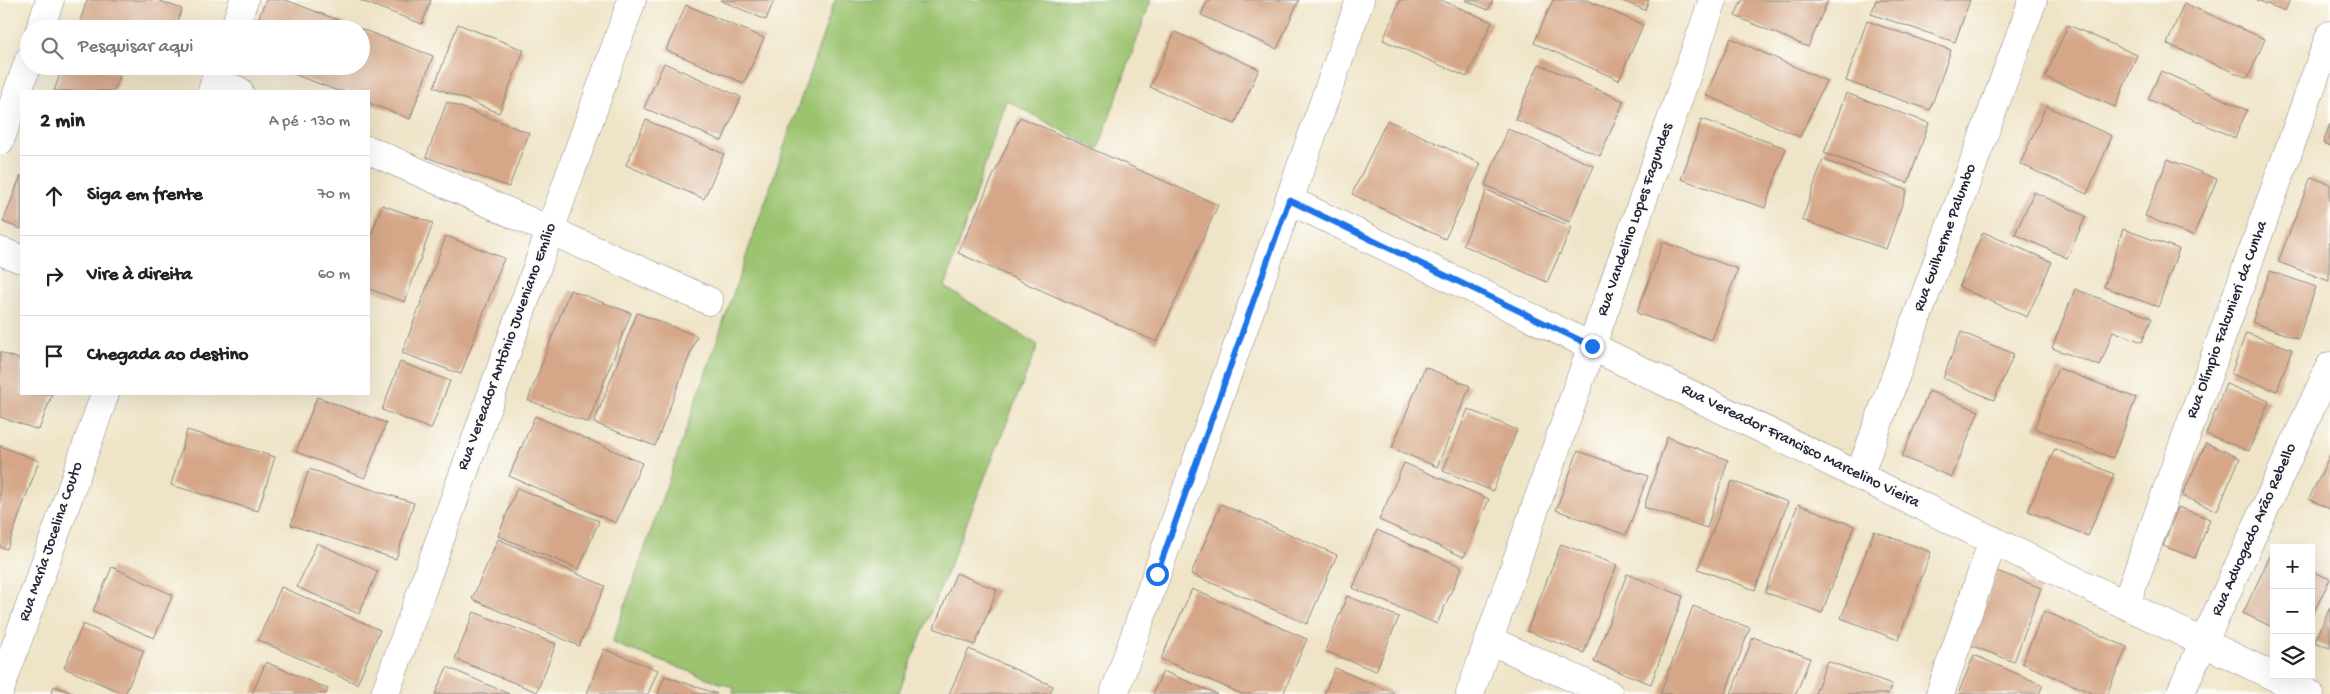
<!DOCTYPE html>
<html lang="pt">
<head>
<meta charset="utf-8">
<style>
  body { margin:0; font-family:"Gochi Hand",sans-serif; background:#f2f2f2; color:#222 }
  .controls { position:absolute; right:15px; bottom:15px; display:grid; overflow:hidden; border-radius:0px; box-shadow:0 5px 20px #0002 }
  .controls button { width:45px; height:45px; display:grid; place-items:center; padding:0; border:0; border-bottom:1px solid #e0e0e0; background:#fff; color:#222; font:25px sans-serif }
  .stop { position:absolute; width:15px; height:15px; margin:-11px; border:4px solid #1a73e8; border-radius:50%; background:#fff }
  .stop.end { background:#1a73e8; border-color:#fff; box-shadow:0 1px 5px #0008 }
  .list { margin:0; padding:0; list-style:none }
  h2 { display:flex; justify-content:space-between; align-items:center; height:65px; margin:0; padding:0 20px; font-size:21px }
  h2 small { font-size:16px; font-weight:400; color:#767676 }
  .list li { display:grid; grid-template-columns:32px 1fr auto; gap:15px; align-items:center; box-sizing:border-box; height:80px; padding:0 20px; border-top:1px solid #e0e0e0 }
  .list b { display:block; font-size:19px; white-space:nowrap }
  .list em { font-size:16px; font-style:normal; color:#767676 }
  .icon { flex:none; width:28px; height:28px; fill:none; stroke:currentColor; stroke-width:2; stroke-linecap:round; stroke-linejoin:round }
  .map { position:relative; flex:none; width:2330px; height:694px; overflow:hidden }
  .search { position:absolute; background:#fff; box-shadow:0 5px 20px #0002; left:20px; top:20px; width:350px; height:55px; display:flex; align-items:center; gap:12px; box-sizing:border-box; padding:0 18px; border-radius:28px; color:#767676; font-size:19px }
  .panel { position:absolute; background:#fff; box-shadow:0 5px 20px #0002; left:20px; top:90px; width:350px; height:305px; border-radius:0px }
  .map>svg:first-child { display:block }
  .green { fill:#9bc36f; stroke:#5e7255 }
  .building { fill:#d5a788 }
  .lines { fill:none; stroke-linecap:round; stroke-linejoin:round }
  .minor-casing { stroke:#888381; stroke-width:29 }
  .minor { stroke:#fff; stroke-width:28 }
  .route { stroke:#1a73e8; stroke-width:6 }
  .labels { text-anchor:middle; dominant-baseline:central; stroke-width:4; stroke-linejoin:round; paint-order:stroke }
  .street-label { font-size:16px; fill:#22223b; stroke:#fdfcf7 }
</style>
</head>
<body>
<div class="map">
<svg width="2330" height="694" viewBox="0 0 2330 694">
  <rect width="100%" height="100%" fill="#fdfcf7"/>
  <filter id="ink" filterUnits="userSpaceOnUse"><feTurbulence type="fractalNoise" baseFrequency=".02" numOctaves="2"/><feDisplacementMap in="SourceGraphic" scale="10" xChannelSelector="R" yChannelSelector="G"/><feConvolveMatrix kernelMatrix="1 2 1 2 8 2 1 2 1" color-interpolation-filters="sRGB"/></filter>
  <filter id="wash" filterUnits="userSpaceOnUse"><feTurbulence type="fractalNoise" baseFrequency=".0096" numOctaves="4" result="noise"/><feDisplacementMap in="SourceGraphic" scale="20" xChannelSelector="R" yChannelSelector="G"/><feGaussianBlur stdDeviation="1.12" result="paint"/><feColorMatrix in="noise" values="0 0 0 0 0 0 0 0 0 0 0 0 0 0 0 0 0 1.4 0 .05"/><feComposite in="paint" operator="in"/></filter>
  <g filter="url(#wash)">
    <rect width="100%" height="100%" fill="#efe4c7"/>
    <polygon class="green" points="835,0 1151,0 1098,150 1006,100 945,287 1038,345 898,694 733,694 734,688 612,643"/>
    <g id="blocks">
      <g class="building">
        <polygon points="87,0 157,0 182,9 175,29 84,29 78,27"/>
        <polygon points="266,0 286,0 361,29 254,29"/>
        <polygon points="359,0 431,0 422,24"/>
        <polygon points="720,0 774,0 766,20"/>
        <polygon points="1208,0 1299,0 1277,49 1201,15"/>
        <polygon points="1400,0 1441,0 1492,22 1467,77 1383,40"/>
        <polygon points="1465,0 1493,0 1488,10"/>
        <polygon points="1553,0 1587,0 1643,25 1619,80 1534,43"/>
        <polygon points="1619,0 1649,0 1645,10"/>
        <polygon points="1742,0 1828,0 1808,47 1735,16"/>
        <polygon points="1876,0 1970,0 1955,42 1871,14"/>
        <polygon points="2257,0 2290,0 2285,11"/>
        <polygon points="2184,3 2265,39 2248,78 2167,44"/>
        <polygon points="686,5 764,38 744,83 666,50"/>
        <polygon points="1867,21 1951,50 1930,110 1846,81"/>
        <polygon points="458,24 524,50 499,113 434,87"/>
        <polygon points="2068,25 2137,55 2115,107 2045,77"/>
        <polygon points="361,29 433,56 410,119 369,103 369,91 338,91 273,66 361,66"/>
        <polygon points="1175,32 1259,69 1235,124 1150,87"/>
        <polygon points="1731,38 1826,81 1800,137 1706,95"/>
        <polygon points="664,63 741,97 722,141 644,108"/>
        <polygon points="1539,64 1624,101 1600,156 1515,119"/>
        <polygon points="63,66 96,66 120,75 114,91 54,91"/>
        <polygon points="2161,71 2247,110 2235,138 2148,99"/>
        <polygon points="1846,93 1929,123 1908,183 1824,153"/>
        <polygon points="447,102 529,133 509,187 426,157"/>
        <polygon points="2046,106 2112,136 2087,194 2020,164"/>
        <polygon points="1020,117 1218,205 1157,342 958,253"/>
        <polygon points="1702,119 1786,148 1765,208 1681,179"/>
        <polygon points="646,120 724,154 704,199 626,165"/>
        <polygon points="1387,120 1481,164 1445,239 1352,194"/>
        <polygon points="2330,124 2330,146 2323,143"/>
        <polygon points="1508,129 1594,166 1569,222 1485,185"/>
        <polygon points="2168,159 2217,179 2193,236 2145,216"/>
        <polygon points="1823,160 1907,190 1886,249 1802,220"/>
        <polygon points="21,175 21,229 3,222"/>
        <polygon points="2311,177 2330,184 2329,281 2278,262"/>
        <polygon points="1487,190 1572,227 1547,282 1463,245"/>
        <polygon points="2034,192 2086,216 2067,258 2015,234"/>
        <polygon points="382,205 433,223 405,302 369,289 369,241"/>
        <polygon points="2123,229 2179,249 2158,307 2104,287"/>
        <polygon points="1983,232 2052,262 2027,317 1959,287"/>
        <polygon points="446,236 504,258 461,374 402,353"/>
        <polygon points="1663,242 1738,269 1712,340 1637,313"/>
        <polygon points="2270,271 2316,287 2298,339 2252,322"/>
        <polygon points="2075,289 2152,318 2142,342 2113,331 2100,366 2052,348"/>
        <polygon points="570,290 631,313 588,423 528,400"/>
        <polygon points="637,313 697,336 655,446 594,423"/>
        <polygon points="1961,332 2014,354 1994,400 1943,378"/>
        <polygon points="2246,333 2292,349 2277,391 2231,374"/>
        <polygon points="0,352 21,360 21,394 52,394 39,430 0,417"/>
        <polygon points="400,362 450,381 431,429 382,410"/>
        <polygon points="1425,367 1470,386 1437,467 1392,448"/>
        <polygon points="2058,368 2136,398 2113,458 2034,428"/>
        <polygon points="2226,384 2269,401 2249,451 2206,434"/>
        <polygon points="1929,391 1979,411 1952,477 1902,457"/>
        <polygon points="317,397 386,423 365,478 296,452"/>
        <polygon points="1468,409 1517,430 1493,491 1443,471"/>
        <polygon points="535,416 642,463 616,523 509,476"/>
        <polygon points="187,430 275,457 258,511 171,485"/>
        <polygon points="1667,437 1728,460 1707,528 1644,507"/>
        <polygon points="2206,443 2240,458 2217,511 2182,496"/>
        <polygon points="0,446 39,461 7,549 0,547"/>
        <polygon points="2055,449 2114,474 2088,536 2028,511"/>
        <polygon points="1578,451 1648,476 1626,535 1556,510"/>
        <polygon points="2330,455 2330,509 2309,499"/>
        <polygon points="1404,463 1489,499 1464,557 1379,520"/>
        <polygon points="309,469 414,503 396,559 291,525"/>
        <polygon points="1732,481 1788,502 1755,590 1698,569"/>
        <polygon points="517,488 599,521 579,569 498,536"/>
        <polygon points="1221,504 1337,555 1307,624 1191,574"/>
        <polygon points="1798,504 1854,526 1822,613 1765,592"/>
        <polygon points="2178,507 2210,519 2195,558 2163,546"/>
        <polygon points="1377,530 1462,567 1437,624 1353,588"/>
        <polygon points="1874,531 1931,552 1898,640 1841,618"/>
        <polygon points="498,539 605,586 579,646 472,599"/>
        <polygon points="317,543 378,571 359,614 297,587"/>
        <polygon points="1561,544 1617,565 1584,653 1527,631"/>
        <polygon points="2272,552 2274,553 2274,628 2243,613"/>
        <polygon points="112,567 173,595 154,638 93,611"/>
        <polygon points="1997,571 2041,588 2014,662 1970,645"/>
        <polygon points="2311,571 2330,579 2311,618"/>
        <polygon points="956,573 997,590 975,645 934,628"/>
        <polygon points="1627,574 1683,596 1651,684 1594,662"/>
        <polygon points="281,587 380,630 357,684 258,640"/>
        <polygon points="1192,589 1307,639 1283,694 1242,694 1161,659"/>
        <polygon points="1347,596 1399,617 1376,671 1325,651"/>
        <polygon points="1693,606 1750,628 1725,694 1660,694"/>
        <polygon points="2330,607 2330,648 2315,642"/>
        <polygon points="2044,611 2127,647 2107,694 2094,694 2022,663"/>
        <polygon points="474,612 556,644 537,692 455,659"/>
        <polygon points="83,624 144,651 125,694 64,668"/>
        <polygon points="1753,637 1810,658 1796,694 1731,694"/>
        <polygon points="604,649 658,670 648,694 587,694"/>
        <polygon points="969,649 1053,686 1050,694 949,694"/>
        <polygon points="1974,655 2043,685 2039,694 1958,694"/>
        <polygon points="1827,661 1892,684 1888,694 1815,694"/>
        <polygon points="266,662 328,689 326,694 252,694"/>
        <polygon points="447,667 509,694 435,694"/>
        <polygon points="1335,668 1396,694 1324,694"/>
        <polygon points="1163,671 1217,694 1153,694"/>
        <polygon points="665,676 717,694 658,694"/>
        <polygon points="54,686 74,694 51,694"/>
      </g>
    </g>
  </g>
  <g filter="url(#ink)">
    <use href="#blocks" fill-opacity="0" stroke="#888381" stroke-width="1"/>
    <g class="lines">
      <defs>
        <g id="minor">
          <polyline points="40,29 50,0"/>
          <polyline points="234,29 244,0"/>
          <polyline points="215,81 239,91"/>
          <polyline points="212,91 220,66"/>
          <polyline points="0,141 29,60"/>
          <polyline points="369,150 709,301"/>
          <polyline points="1289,200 2310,694"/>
          <polyline points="0,251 21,259"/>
          <polyline points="1859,476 2033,0"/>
          <polyline points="2126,604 2330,35"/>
          <polyline points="1489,640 1609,694"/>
          <polyline points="0,690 105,394"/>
          <polyline points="385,694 632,0"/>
          <polyline points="1114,694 1360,0"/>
          <polyline points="1470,694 1713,0"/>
          <polyline points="1940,694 1993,540"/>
          <polyline points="2180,694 2330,366"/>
        </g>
      </defs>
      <use href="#minor" class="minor-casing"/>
      <use href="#minor" class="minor"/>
    </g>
  </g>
  <g class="lines" filter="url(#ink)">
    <polyline class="route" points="1157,574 1289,200 1592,346"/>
  </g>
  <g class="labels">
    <g class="street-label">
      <text transform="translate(1636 220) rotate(-71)">Rua Vandelino Lopes Fagundes</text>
      <text transform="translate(1946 238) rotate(-70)">Rua Guilherme Palumbo</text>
      <text transform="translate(2228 320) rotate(-70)">Rua Olímpio Falcunieri da Cunha</text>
      <text transform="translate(508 347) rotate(-70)">Rua Vereador Antônio Juveniano Emílio</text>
      <text transform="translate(1800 447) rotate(26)">Rua Vereador Francisco Marcelino Vieira</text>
      <text transform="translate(2255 530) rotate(-66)">Rua Advogado Arão Rebello</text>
      <text transform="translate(52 542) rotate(-71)">Rua Maria Jocelina Couto</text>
    </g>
  </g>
</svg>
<div class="controls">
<button>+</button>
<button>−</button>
<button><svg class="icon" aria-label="layers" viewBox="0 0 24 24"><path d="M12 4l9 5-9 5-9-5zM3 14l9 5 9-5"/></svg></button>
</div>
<div class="stop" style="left:1157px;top:574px"></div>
<div class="stop end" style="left:1592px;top:346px"></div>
<div class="search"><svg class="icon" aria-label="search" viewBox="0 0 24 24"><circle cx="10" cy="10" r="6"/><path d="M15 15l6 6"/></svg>Pesquisar aqui</div>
<section class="panel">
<h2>2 min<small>A pé · 130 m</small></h2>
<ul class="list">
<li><svg class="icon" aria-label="ahead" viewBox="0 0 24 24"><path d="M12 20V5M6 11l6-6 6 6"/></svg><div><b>Siga em frente</b></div><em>70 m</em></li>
<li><svg class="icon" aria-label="right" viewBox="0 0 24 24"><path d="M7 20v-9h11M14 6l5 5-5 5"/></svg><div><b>Vire à direita</b></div><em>60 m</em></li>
<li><svg class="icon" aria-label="arrive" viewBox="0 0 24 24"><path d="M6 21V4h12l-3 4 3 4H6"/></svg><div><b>Chegada ao destino</b></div></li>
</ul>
</section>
</div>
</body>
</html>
